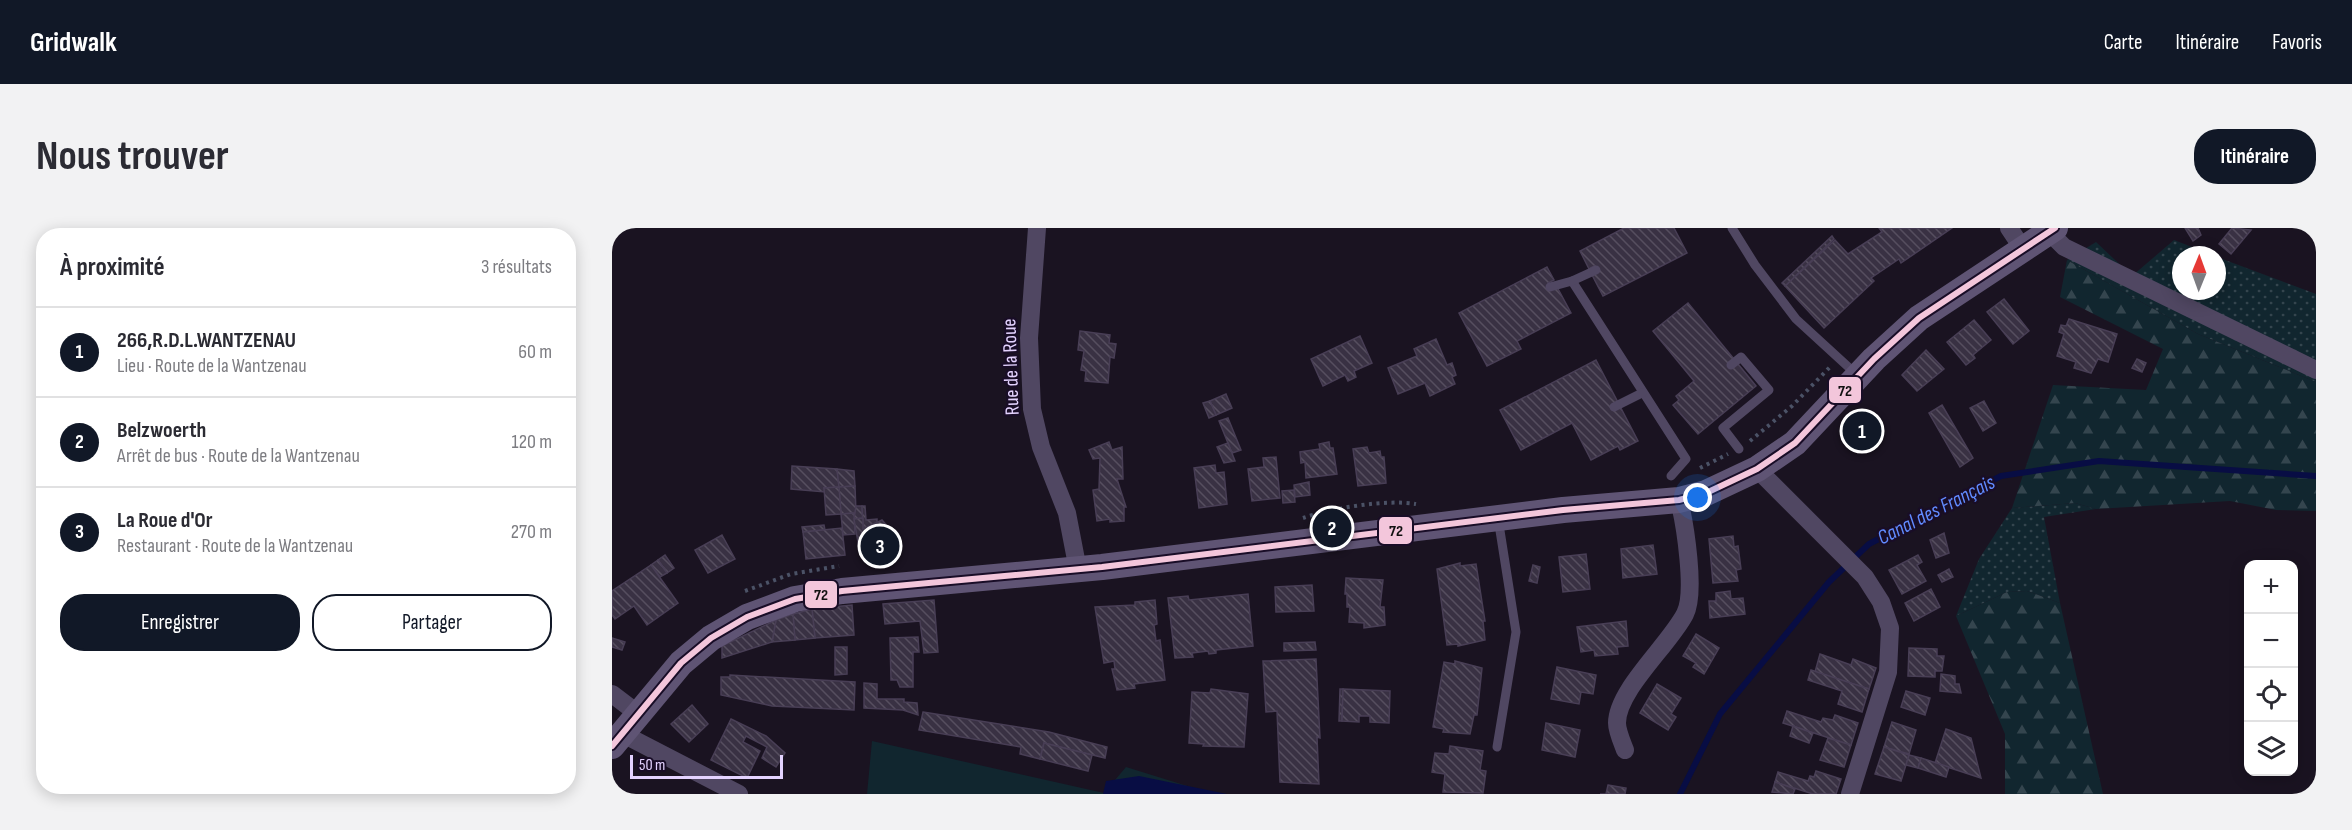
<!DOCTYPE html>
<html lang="fr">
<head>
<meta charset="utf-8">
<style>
  body { margin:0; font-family:"Sofia Sans Condensed",sans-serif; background:#f2f2f3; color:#2b2b33 }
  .controls { position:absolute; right:18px; bottom:18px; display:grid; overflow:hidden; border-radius:12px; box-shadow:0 3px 15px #0003 }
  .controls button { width:54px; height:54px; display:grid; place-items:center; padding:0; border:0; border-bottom:2px solid #e1e1e2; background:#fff; color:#2b2b33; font:30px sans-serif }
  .compass { position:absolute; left:1560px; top:18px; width:54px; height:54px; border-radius:50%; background:#fff; box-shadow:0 3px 15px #0003; rotate:1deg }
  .scale { position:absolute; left:18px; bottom:15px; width:153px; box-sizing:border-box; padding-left:6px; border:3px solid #e4d3ff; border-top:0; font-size:16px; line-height:21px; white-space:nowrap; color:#e4d3ff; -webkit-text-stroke:4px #190d27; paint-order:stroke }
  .you { position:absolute; left:1086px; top:270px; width:21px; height:21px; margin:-15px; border:4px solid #fff; border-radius:50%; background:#1a73e8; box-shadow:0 0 0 9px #1a73e833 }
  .badge { display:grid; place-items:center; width:39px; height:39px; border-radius:50%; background:#111827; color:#fff; font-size:20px; font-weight:700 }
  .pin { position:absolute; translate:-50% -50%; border:3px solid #fff; box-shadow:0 2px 6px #0006 }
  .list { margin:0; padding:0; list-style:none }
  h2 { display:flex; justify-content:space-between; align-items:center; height:78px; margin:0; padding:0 24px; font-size:26px }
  h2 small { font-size:20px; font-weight:400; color:#7c7c81 }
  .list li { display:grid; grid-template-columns:39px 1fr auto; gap:18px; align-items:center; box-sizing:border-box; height:90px; padding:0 24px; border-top:2px solid #e1e1e2 }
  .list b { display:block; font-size:22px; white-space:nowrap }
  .list p { margin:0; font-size:20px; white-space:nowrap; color:#7c7c81 }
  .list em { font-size:20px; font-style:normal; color:#7c7c81 }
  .actions { display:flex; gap:12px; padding:18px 24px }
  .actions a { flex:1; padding:14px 0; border:2px solid #111827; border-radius:24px; text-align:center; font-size:21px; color:#111827 }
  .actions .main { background:#111827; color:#fff }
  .icon { flex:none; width:33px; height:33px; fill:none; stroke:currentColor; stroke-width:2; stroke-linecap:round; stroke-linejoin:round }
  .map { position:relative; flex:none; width:1704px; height:566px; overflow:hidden; border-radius:24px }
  header { display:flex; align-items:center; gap:36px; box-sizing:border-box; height:84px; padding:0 30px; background:#111827; color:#fff }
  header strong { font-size:28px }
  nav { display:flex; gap:33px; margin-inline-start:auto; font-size:21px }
  .intro { display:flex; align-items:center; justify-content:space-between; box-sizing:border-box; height:144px; padding:0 36px }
  h1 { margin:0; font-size:42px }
  .button { padding:15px 27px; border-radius:24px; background:#111827; color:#fff; font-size:21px; font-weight:700 }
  main { display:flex; gap:36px; padding:0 36px }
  aside { flex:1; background:#fff; border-radius:24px; box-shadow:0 3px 15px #0003 }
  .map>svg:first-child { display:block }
  .grass { fill:url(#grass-dots) }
  .forest { fill:url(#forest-firs) }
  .park { fill:#11262f }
  .water { fill:#080d44 }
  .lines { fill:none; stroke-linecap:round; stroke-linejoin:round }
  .stream { stroke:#080d44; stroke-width:6 }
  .building { fill:url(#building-back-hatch); stroke:#483e55; stroke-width:1.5 }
  .path { stroke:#4b5266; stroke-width:4; stroke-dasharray:3 4.5; stroke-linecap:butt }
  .service { stroke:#504762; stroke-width:9 }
  .minor { stroke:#504762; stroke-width:18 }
  .secondary { stroke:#5f5474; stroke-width:26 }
  .bus-1-casing { stroke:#190d27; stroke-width:10 }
  .bus-1 { stroke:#f3c6db; stroke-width:6 }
  .labels { text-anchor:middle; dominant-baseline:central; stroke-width:4.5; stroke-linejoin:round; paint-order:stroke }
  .street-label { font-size:20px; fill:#e4d3ff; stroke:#190d27 }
  .water-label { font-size:21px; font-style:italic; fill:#618bff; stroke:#190d27 }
  .line-badge { stroke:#190d27; stroke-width:2 }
  .pale-badge-label { font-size:16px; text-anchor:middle; font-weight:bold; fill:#111 }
</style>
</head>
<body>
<header>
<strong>Gridwalk</strong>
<nav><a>Carte</a><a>Itinéraire</a><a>Favoris</a></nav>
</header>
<div class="intro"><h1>Nous trouver</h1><a class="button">Itinéraire</a></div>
<main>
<aside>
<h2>À proximité<small>3 résultats</small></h2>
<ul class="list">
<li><span class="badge">1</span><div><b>266,R.D.L.WANTZENAU</b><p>Lieu · Route de la Wantzenau</p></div><em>60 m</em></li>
<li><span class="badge">2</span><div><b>Belzwoerth</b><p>Arrêt de bus · Route de la Wantzenau</p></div><em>120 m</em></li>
<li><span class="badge">3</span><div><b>La Roue d'Or</b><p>Restaurant · Route de la Wantzenau</p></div><em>270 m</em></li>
</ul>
<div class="actions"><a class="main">Enregistrer</a><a>Partager</a></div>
</aside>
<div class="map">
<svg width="1704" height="566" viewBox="0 0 1704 566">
  <defs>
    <pattern id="grass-dots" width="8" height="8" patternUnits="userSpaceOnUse" patternTransform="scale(1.5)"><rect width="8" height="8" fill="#11262f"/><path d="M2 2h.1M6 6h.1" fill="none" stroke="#34454e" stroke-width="1.8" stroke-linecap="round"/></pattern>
    <pattern id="forest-firs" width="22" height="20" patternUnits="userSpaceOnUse" patternTransform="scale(1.5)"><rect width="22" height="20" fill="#11262f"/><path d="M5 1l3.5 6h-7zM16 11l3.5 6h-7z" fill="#34454e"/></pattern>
    <pattern id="building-back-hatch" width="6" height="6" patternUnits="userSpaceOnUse" patternTransform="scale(1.5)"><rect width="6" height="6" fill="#393143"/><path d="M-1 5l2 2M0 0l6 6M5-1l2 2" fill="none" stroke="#564e5f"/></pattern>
  </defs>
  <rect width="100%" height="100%" fill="#1a1321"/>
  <g class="grass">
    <polygon points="1562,12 1601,27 1569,27 1569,63 1605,63 1605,29 1704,66 1704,154 1586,106 1455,32 1484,14 1520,48"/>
    <polygon points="1463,275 1484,281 1432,289 1448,375 1415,363 1395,364 1344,388 1367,331 1400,280"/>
  </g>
  <g class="forest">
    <polygon points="1455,32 1586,106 1704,154 1704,283 1664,282 1618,273 1484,281 1463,275 1400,280 1441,157 1534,162 1551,121 1448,69"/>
    <polygon points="1415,363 1448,375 1491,566 1393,566 1393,506 1344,388 1395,364"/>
  </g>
  <polygon class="park" points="260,513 492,565 514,539 601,566 255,566"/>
  <polygon class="water" points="527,548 615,566 491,566 494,553"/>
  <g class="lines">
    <polyline class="stream" points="1068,566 1108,486 1217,354 1257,316 1389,248 1487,233 1704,248"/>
  </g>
  <g class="building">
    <polygon points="1012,0 1062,0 1075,25 991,68 980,47 985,45 982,38 977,41 968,23"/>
    <polygon points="1267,0 1340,0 1289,35 1287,31 1259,50 1262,53 1212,100 1173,58 1223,12 1236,26 1270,4"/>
    <polygon points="1573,0 1586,0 1589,7 1581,13"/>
    <polygon points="1620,0 1639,2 1619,26 1607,16"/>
    <polygon points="1220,8 1222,11 1173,58 1170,55"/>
    <polygon points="935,39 942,52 936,55 938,59 945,59 959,85 905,113 909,121 875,138 847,85"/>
    <polygon points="1392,71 1417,103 1401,116 1375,84"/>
    <polygon points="1076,75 1144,158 1086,206 1061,177 1067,172 1064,168 1082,153 1041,103"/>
    <polygon points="1457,91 1505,106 1496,134 1486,131 1479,145 1462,140 1464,134 1445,128 1452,106 1447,104 1449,97 1454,98"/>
    <polygon points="1362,92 1379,112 1361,127 1363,130 1354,137 1335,114"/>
    <polygon points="468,103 498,107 497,115 504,116 502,130 498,129 496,155 473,153 474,143 469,142 472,123 466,122"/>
    <polygon points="748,108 760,135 742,143 744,149 736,153 733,147 711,158 699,131"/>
    <polygon points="824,111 835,137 840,135 844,147 840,149 843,156 818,168 813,155 786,166 776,140 805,128 802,121"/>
    <polygon points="1314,122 1332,141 1305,163 1290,147"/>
    <polygon points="1525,131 1534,135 1530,144 1520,140"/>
    <polygon points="984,132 1026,213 1008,222 1006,218 979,232 960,195 909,222 888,182"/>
    <polygon points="614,166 620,180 604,187 598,173"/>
    <polygon points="598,173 604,187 597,190 591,175"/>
    <polygon points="1372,173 1384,195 1371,203 1358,180"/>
    <polygon points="1330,177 1361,230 1348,239 1317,185"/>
    <polygon points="616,190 629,222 620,225 607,193"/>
    <polygon points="1251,192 1261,206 1250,215 1239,201"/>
    <polygon points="497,214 500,222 510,219 511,251 505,251 514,279 512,279 512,293 498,294 498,291 485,293 481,262 487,261 488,230 481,231 477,222"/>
    <polygon points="717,214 718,220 721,220 725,246 694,250 693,234 689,235 688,224 708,221 707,216"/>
    <polygon points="616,215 623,233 612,235 605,219"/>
    <polygon points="755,219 757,225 768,223 769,229 772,229 774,255 746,258 741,221"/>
    <polygon points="664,229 668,270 640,273 636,241 652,239 651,230"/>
    <polygon points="603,237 604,245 612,244 615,276 587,280 582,240"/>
    <polygon points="180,238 225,241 227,259 212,260 213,264 179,261"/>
    <polygon points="225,241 242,243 243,258 227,259"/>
    <polygon points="697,254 698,267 683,269 682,257"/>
    <polygon points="243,258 244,285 229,286 227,259"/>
    <polygon points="227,259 229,286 214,287 212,260"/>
    <polygon points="682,262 683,274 671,275 670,263"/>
    <polygon points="244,278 250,278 251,290 242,291"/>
    <polygon points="250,278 253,278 254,292 265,291 265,295 251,301"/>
    <polygon points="242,285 243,306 231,307 229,286"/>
    <polygon points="251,290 251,301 270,292 288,313 285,323 248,326 242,291"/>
    <polygon points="212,297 213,302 191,304 190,299"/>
    <polygon points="230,300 233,327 194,331 191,304"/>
    <polygon points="1332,305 1337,325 1324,330 1318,312"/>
    <polygon points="110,307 123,331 96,345 83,322"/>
    <polygon points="1121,308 1122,319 1126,318 1129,341 1124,342 1126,353 1101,355 1097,311"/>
    <polygon points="1041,317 1045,346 1011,350 1009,321"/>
    <polygon points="974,326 978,361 951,364 947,329"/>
    <polygon points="53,327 62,340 55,345 46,332"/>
    <polygon points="1306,327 1310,334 1305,337 1314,353 1290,366 1277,342"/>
    <polygon points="46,332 55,345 48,349 39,337"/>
    <polygon points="848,335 848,338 864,336 873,393 871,393 873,412 846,418 846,416 835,417 825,341"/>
    <polygon points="39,337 66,375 35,397 22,378 3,391 0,387 0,363"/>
    <polygon points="921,337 928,339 925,355 917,353"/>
    <polygon points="1337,341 1341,349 1330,354 1326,347"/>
    <polygon points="734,350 771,352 768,379 772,379 773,397 752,400 752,395 737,394 738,379 735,379 735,366 733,366"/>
    <polygon points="700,357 702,383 664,384 663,359"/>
    <polygon points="1319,361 1328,379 1302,393 1293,375"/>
    <polygon points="1118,363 1119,371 1131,370 1133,386 1098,390 1097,373 1104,373 1104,365"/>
    <polygon points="636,366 641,418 604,422 604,425 597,426 596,423 580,425 581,429 563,430 556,370 576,368 577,372"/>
    <polygon points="322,372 326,424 312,425 308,393 273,396 271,376"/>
    <polygon points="543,372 545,396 542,397 544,413 548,412 553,452 522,456 523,460 505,462 500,441 503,441 502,433 492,435 483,379 523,377 523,374"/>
    <polygon points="240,377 242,407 203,410 200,381"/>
    <polygon points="200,381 203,410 183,412 181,386"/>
    <polygon points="181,386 183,412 160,414 164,392"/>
    <polygon points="164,392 160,414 110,430 110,418"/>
    <polygon points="1014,393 1016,418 1005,419 1006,426 983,428 982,422 969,424 965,399"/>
    <polygon points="1084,406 1107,420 1092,446 1081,439 1084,435 1071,428"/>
    <polygon points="306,409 307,424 301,424 301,459 288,459 285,452 279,452 278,410"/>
    <polygon points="0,410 13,414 10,422 0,419"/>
    <polygon points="703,414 704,422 672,423 672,415"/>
    <polygon points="223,419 235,419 235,446 223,447"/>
    <polygon points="1297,420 1325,421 1325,428 1332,428 1330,443 1323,443 1323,449 1296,448"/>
    <polygon points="1208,426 1239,437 1241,431 1264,440 1257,461 1203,444"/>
    <polygon points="704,431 708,510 705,509 707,556 668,554 665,483 654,484 651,433"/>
    <polygon points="843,433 870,440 865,487 862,487 858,506 831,504 832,501 821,499 832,434 843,436"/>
    <polygon points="945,439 984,447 981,466 969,464 967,476 939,471"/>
    <polygon points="1199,442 1257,461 1250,484 1226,476 1230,463 1196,452"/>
    <polygon points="1329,446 1343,448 1343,456 1347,456 1349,465 1328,463"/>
    <polygon points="118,447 243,454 242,482 160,478 109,467 109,449 118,449"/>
    <polygon points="252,455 265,456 265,471 292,471 292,474 305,475 306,487 291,482 252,480"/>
    <polygon points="1045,456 1069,470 1059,486 1064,489 1056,502 1028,485"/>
    <polygon points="599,461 636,466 632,519 591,518 592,516 577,515 580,464 598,465"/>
    <polygon points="728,461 731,461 730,493 727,493"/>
    <polygon points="731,461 778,463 777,495 758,494 758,488 747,488 747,494 730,493"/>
    <polygon points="1294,463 1318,470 1313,487 1289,479"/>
    <polygon points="80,477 96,496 77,514 59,496"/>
    <polygon points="1175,483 1209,494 1211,490 1221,492 1223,487 1246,495 1239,517 1171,495"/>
    <polygon points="311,484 437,504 495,519 493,530 432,515 428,531 408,526 409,519 307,502"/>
    <polygon points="119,491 154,508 173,525 164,539 150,530 155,519 134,508 131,514 148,523 135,550 99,532"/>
    <polygon points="1280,494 1304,502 1297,526 1272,519"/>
    <polygon points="934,495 968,502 963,529 930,522"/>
    <polygon points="1181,498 1201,505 1197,515 1178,508"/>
    <polygon points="1334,501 1359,510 1369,550 1323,535"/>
    <polygon points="1216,510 1239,517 1232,539 1208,532"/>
    <polygon points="432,515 480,527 476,543 428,531"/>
    <polygon points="838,518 871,523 868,542 874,543 871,565 831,564 833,546 820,544 823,525 837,526"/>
    <polygon points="1272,519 1297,527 1289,553 1263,546"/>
    <polygon points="1297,527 1309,530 1306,540 1294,537"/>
    <polygon points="1309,530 1337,539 1334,549 1306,540"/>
    <polygon points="1204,543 1229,551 1224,566 1201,566 1163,554 1166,544 1196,553 1198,548 1202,549"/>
    <polygon points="1163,554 1183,561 1181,566 1160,564"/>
    <polygon points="996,557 1014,560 1013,566 988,566 994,566"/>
  </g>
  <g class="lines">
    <g class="path">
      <polyline points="1138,213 1180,178 1218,139"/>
      <polyline points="1088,240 1116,226"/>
      <path d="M691 290C720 280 774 271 804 276"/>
      <polyline points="133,363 179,346 227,338"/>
    </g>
    <g class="service">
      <polyline points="1120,0 1143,37 1184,91 1244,146"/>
      <polyline points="960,53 1074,231 1059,248"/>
      <polyline points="938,59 960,53 984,42"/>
      <polyline points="1119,137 1129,129 1157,162 1111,200 1127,221"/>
      <polyline points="1002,179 1030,165"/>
      <polyline points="885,519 904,404 886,290"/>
    </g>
    <g class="minor">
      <polyline points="425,0 417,110 420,181 429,219 455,285 466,342"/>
      <polyline points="1397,0 1411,21"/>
      <polyline points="1437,4 1452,19 1704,142"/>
      <polyline points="1145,241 1253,349 1269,374 1278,400 1276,444 1238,566"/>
      <polyline points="0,466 25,485"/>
      <polyline points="9,505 127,566"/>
      <path d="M1013 522C1010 514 1005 503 1005 495 1005 462 1057 417 1073 386 1084 365 1073 296 1067 272"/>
    </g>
    <polyline class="secondary" points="0,518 69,435 99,410 135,389 183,371 230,363 490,339 951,282 1067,272 1094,265 1145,241 1183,215 1262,131 1307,90 1443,0"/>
    <defs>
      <polyline id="bus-1" points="0,518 69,435 99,410 135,389 183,371 230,363 490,339 951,282 1067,272 1094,265 1145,241 1183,215 1262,131 1307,90 1443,0"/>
    </defs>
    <use href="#bus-1" class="bus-1-casing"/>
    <use href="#bus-1" class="bus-1"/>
  </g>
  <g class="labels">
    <g class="street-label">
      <text transform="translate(399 139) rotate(-92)">Rue de la Roue</text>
    </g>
    <g class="water-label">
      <text transform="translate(1324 282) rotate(-27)">Canal des Français</text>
    </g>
  </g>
  <g class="line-badge">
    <rect x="1216" y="148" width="34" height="28" rx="6" fill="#f3c6db"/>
    <rect x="766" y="288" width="35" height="29" rx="6" fill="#f3c6db"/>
    <rect x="192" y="352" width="34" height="29" rx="6" fill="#f3c6db"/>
  </g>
  <g class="pale-badge-label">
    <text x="1233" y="168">72</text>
    <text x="784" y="308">72</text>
    <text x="209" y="372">72</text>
  </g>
</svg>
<div class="controls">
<button>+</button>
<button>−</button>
<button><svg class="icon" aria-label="locate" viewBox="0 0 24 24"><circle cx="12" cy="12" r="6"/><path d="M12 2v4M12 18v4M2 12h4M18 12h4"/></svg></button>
<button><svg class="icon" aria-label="layers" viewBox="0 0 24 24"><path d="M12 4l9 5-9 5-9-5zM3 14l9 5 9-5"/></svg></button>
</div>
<svg class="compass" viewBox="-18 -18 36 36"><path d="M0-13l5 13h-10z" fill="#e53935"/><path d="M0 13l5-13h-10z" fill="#7c7c81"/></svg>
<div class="scale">50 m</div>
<div class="you"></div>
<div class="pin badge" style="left:1250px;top:203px">1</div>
<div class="pin badge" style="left:720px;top:300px">2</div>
<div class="pin badge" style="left:268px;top:318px">3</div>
</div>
</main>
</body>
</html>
